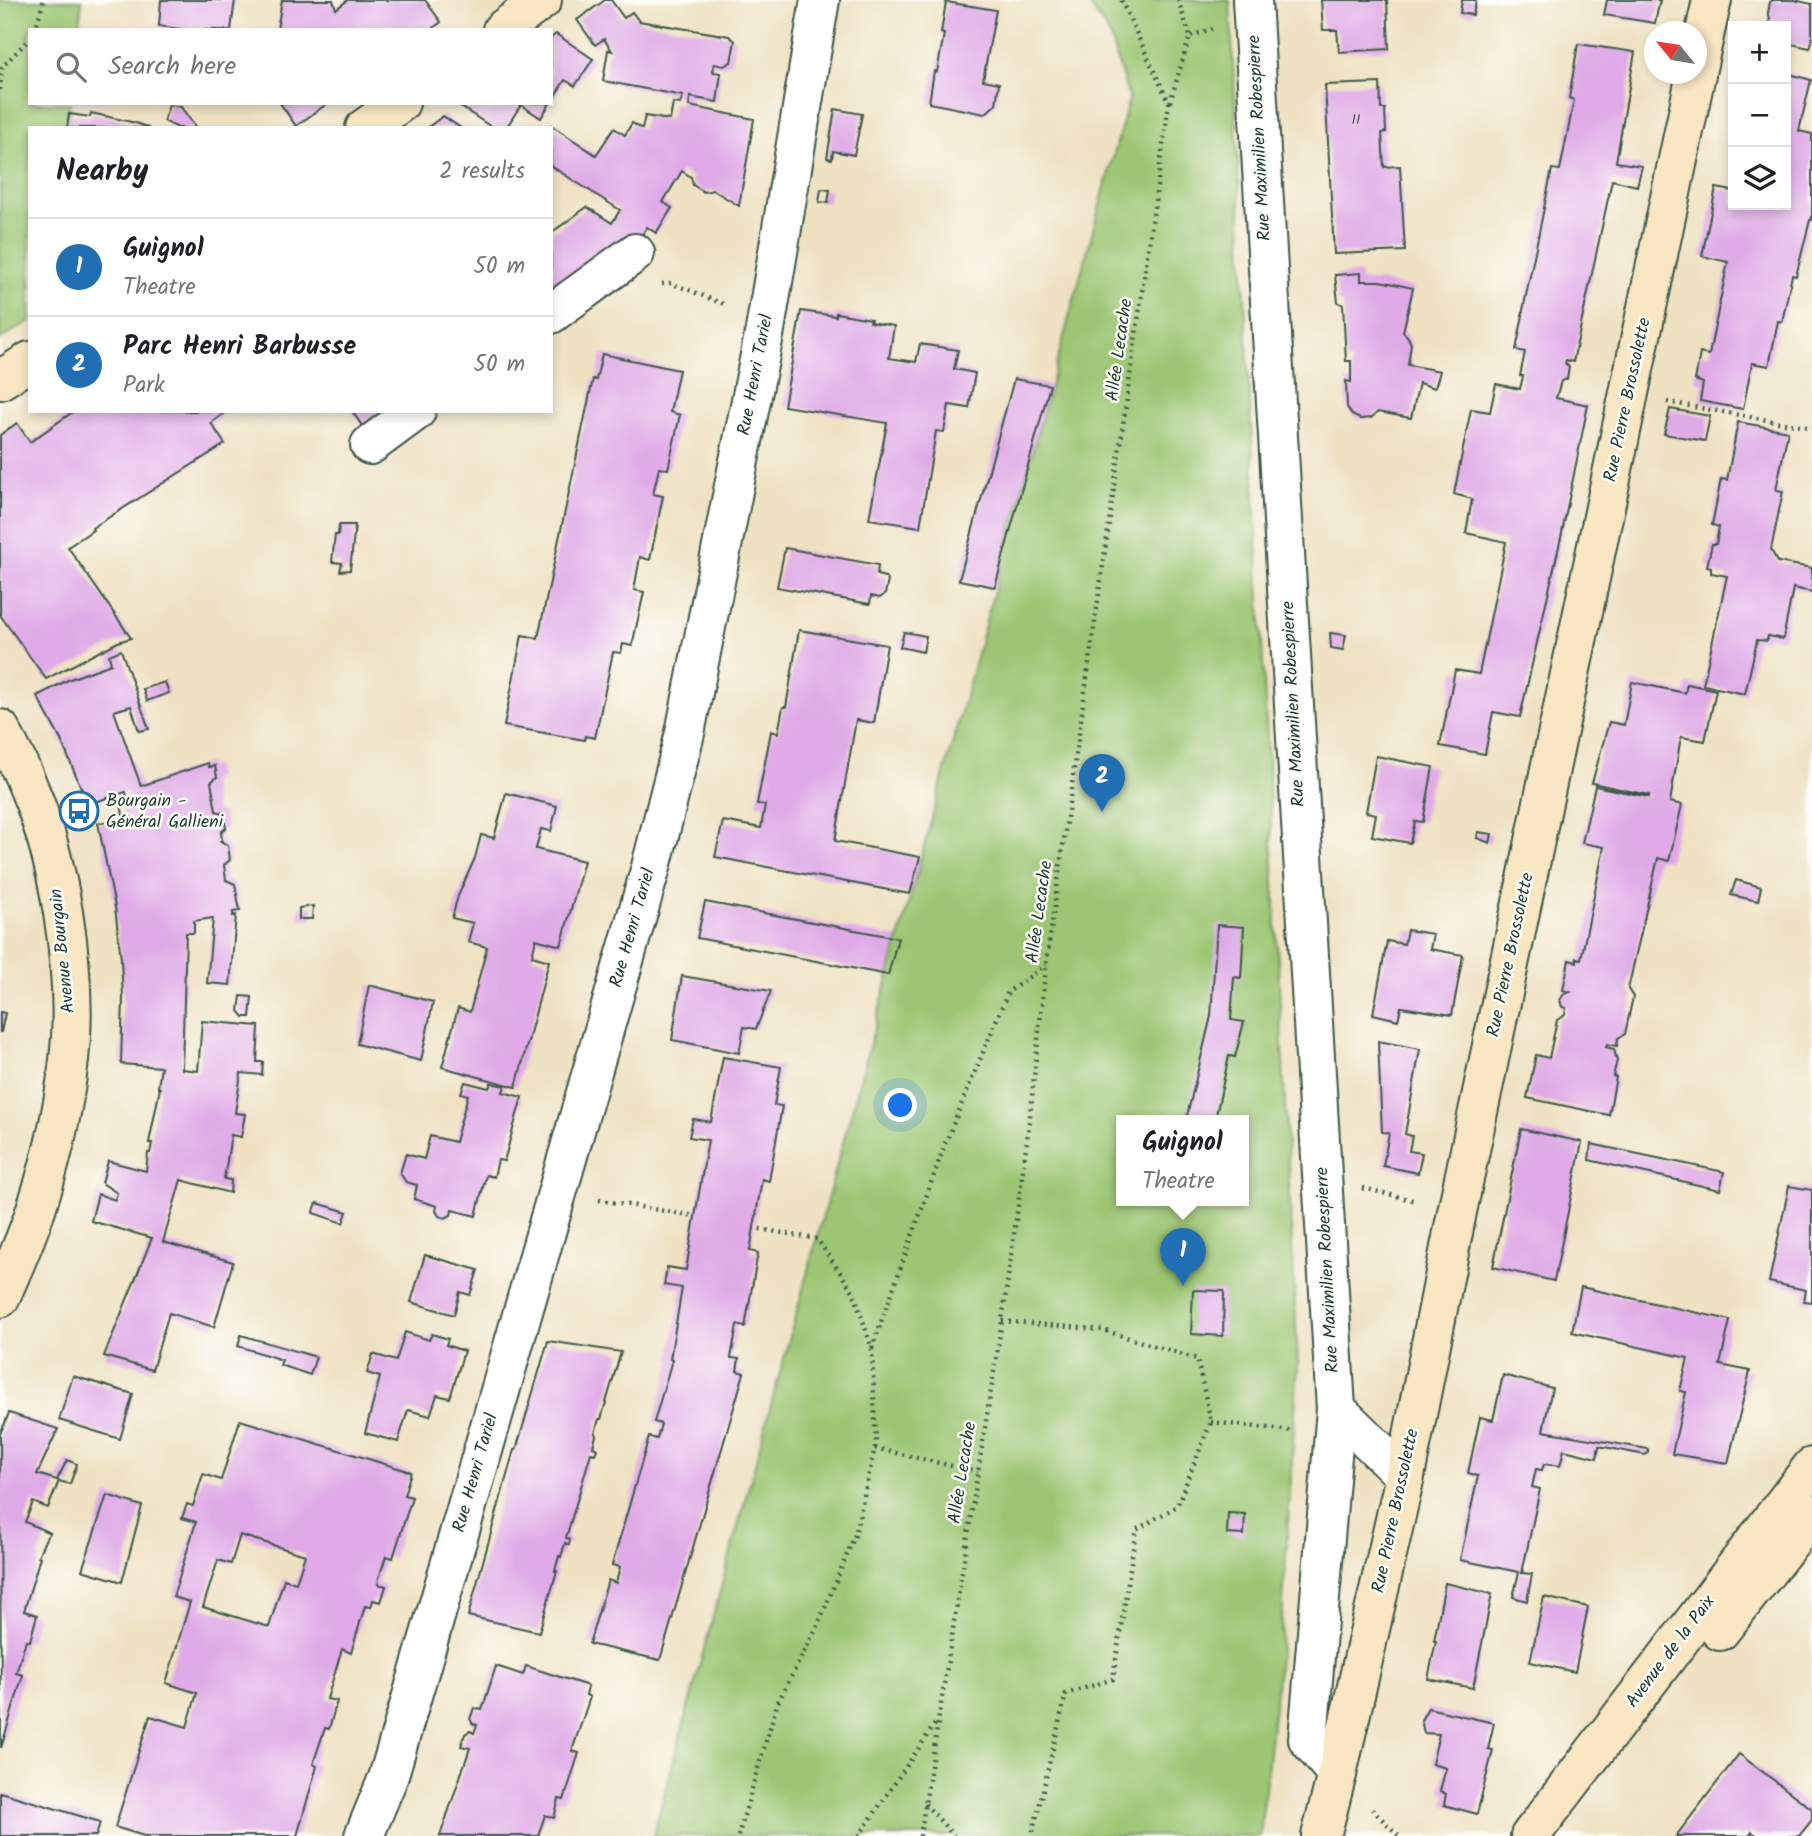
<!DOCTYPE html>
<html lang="en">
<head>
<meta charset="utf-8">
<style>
  body { margin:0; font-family:Kalam,sans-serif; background:#f6f6f6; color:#202124 }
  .controls { position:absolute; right:21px; top:21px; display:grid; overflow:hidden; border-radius:0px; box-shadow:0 4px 10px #0003 }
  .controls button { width:63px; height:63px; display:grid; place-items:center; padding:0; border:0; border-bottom:2px solid #e0e0e0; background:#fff; color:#202124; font:35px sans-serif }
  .compass { position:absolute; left:1644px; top:21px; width:63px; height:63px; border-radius:50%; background:#fff; box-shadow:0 4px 10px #0003; rotate:300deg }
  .you { position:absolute; left:901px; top:1106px; width:24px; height:24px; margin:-18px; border:5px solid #fff; border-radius:50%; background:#1a73e8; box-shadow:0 0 0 10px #1a73e833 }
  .badge { display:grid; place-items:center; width:46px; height:46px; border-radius:50%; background:#1f6fb2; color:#fff; font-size:23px; font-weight:700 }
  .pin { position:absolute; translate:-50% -58px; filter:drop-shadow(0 2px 4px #0008) }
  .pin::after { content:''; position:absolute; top:37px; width:24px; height:21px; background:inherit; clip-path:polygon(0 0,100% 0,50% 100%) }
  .popup { position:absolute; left:1116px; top:1115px; width:133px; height:91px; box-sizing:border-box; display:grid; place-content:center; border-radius:0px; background:#fff; filter:drop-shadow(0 2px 5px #0005); font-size:23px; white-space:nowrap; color:#757577 }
  .popup b { font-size:26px; color:#202124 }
  .popup::after { content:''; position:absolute; left:50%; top:100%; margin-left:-14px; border:14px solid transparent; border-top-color:#fff }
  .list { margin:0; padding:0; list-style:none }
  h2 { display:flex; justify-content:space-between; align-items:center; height:91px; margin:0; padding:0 28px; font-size:30px }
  h2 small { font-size:23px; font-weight:400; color:#757577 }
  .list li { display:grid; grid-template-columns:46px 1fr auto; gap:21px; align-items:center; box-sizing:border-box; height:98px; padding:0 28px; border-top:2px solid #e0e0e0 }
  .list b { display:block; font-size:26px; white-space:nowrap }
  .list p { margin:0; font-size:23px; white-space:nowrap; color:#757577 }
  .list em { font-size:23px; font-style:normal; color:#757577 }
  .icon { flex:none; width:38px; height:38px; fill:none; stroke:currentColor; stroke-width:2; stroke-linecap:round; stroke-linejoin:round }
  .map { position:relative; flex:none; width:1812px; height:1836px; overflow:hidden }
  .search { position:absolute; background:#fff; box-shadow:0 4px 10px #0003; left:28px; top:28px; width:525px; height:77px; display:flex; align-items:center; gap:18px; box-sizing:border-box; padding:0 24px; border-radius:0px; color:#757577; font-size:26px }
  .panel { position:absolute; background:#fff; box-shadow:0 4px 10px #0003; left:28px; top:126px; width:525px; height:287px; border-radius:0px }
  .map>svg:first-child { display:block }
  .green { fill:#9cc673; stroke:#5e8254; stroke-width:2; fill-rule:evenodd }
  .building { fill:#dfaae7; fill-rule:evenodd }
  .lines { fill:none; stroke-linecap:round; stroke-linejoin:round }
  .street-casing { stroke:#3e5649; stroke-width:42 }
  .secondary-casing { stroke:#3e5649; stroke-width:42 }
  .path { stroke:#3e5649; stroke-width:4.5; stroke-dasharray:2 5; stroke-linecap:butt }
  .street { stroke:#fff; stroke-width:38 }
  .secondary { stroke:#f9e7c3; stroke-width:38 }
  .labels { text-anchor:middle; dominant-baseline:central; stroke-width:5; stroke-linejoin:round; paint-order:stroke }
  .number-label { font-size:14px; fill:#4f5861 }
  .street-label { font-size:18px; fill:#1f3d34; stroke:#fdfcf7 }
  .poi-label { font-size:18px; fill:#1f3d34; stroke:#fdfcf7; text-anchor:start }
</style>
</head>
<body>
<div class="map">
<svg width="1812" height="1836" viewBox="0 0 1812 1836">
  <rect width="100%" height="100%" fill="#fdfcf7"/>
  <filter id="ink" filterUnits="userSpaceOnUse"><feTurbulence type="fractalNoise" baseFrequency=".0143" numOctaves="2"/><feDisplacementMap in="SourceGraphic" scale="14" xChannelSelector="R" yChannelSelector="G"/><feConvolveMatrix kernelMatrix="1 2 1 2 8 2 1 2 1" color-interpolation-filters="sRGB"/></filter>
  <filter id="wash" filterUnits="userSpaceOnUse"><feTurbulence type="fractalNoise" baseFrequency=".00686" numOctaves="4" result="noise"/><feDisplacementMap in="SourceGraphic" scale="28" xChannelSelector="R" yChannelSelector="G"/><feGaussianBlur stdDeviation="1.57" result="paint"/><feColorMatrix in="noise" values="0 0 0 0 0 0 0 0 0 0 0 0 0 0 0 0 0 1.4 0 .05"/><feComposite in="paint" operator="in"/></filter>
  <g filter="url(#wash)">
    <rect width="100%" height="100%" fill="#efe2c3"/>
    <g class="green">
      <polygon points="0,0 82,0 79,30 30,30 30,103 70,103 67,128 30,128 30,321 0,339"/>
      <path d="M1086 0H1230L1298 1364 1280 1651 1260 1836H653L1129 99 1109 33ZM1122 1120H1244V1200H1122Z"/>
    </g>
    <g id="blocks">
      <g class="building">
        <polygon points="161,0 235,0 231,30 187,30 159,26"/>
        <polygon points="282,0 333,0 336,9 348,0 425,0 441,22 431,30 277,30"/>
        <polygon points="605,0 611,0 624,18 632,12 639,21 729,36 735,41 731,62 724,66 714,64 713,72 721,73 717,102 690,97 689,106 754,119 747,160 739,206 713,190 704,192 693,185 691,177 682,171 663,202 672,208 656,233 647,227 639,240 656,251 648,256 551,301 551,233 587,207 612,223 620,210 551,166 551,125 596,155 614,128 625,135 632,123 642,129 645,116 670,120 673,103 680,104 683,96 603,81 608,50 612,51 604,39 595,45 577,20"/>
        <polygon points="1321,0 1387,0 1389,49 1339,52 1337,30 1323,30"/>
        <polygon points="1462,0 1476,0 1473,15 1460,13"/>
        <polygon points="1607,0 1660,0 1655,23 1604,15"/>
        <polygon points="1773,0 1794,0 1812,4 1812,41 1810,48 1786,43 1786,26 1768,26 1770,18 1768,13 1770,2"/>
        <polygon points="946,2 996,10 983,80 999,83 996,104 985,114 929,103 934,71 937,72 944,34 941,33"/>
        <polygon points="556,34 593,59 575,86 565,80 551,102 551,38"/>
        <polygon points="1578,44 1635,52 1616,162 1642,166 1637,186 1612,180 1573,362 1566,360 1565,363 1569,367 1567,379 1561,381 1556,398 1588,405 1562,533 1520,717 1493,712 1485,754 1440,746 1455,670 1479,674 1506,542 1466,533 1472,499 1454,494 1471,409 1490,412 1496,384 1520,389 1523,376 1520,376 1525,352 1516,350 1523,315 1522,315 1552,169 1560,170 1574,100 1569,98"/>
        <polygon points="1786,73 1811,80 1799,131 1812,134 1812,220 1810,220 1796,276 1792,275 1782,322 1778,321 1769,366 1752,363 1743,409 1700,401 1703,383 1695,380 1700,353 1709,355 1728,262 1702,256 1716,188 1733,191 1733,205 1786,205"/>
        <polygon points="1380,83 1381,109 1385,109 1386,132 1382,133 1384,167 1400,166 1405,251 1334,254 1325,85"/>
        <polygon points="280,103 328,103 296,126"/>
        <polygon points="461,103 550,103 541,118 521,105 506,128 493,128 458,105"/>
        <polygon points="169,105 181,107 196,128 178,128 164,121"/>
        <polygon points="835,109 862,114 854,155 833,151 832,159 827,158"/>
        <polygon points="91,113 136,123 149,128 67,128 69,114 90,117"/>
        <polygon points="443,116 461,128 427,128"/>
        <polygon points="821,189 830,190 828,203 819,202"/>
        <polygon points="1361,273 1361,281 1380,281 1413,288 1403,332 1408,337 1411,344 1408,365 1440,371 1435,388 1419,383 1411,418 1378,412 1371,418 1360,419 1352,415 1347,407 1346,381 1351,382 1351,361 1346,361 1343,305 1338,302 1335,275"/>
        <polygon points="801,311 836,316 836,313 871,319 870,322 894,326 889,358 916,362 920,344 958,350 954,369 975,373 969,408 949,405 944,432 936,431 920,527 869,519 887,423 784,406"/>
        <polygon points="602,354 679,370 670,412 680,415 668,469 659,468 653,494 663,496 650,560 640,557 634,590 644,592 632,646 623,644 621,653 613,652 595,738 585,736 585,740 504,726 522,635 538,638 593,379 596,380"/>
        <polygon points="1014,379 1050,385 995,587 959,580"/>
        <polygon points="1670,409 1710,416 1705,441 1664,434"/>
        <polygon points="74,411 227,411 211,423 225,444 92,528 93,530 68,547 131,638 118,642 46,679 0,615 0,435 17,423 30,442"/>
        <polygon points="352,411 398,411 367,433"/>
        <polygon points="1738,422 1788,431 1776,490 1783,491 1771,550 1778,562 1812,568 1812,592 1793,588 1783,639 1768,636 1767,641 1757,640 1745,694 1703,685 1727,576 1711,573 1711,567 1707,566 1712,544 1716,544 1719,527 1712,525 1721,479 1727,480"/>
        <polygon points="339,525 355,525 350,570 340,571 342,563 332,562 335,535 338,535"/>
        <polygon points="785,548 878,565 877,575 885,577 888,581 885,594 880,598 871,596 870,604 777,587"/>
        <polygon points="799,630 887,645 874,723 856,720 835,841 920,857 910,894 715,857 723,821 761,828 765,805 757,804 771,731 778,733 783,707 786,707"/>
        <polygon points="904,632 926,636 923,652 900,647"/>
        <polygon points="1330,633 1346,635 1343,650 1331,648"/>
        <polygon points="121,650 149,729 139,731 131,706 114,711 141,786 208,763 209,767 215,766 217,777 211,782 216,811 223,813 226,828 221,832 222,841 219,841 228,845 230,860 224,865 226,880 235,884 240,911 233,912 233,916 236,915 230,985 207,983 213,918 194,921 194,933 186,933 182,1069 198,1071 202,1021 259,1026 257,1062 263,1062 262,1075 241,1073 235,1113 245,1114 241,1137 231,1135 224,1179 231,1180 230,1193 181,1180 163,1242 233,1262 214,1327 169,1313 152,1370 104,1356 152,1238 91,1221 98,1194 115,1200 117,1193 102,1183 108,1161 146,1171 148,1153 150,1153 152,1143 149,1143 160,1088 158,1088 161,1067 121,1064 123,998 121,959 115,907 98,823 131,818 123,815 121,804 128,803 126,792 88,804 61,740 37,696 70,679 111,664 109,655"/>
        <polygon points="165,682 169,693 147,701 143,689"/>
        <polygon points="1632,682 1685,693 1687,684 1716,690 1705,741 1681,737 1670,802 1682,805 1669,861 1658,858 1628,989 1633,997 1625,1034 1618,1038 1617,1046 1607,1044 1606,1047 1614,1049 1617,1061 1613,1076 1616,1077 1609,1115 1527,1098 1536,1055 1549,1058 1557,1020 1565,1015 1566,1008 1562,1007 1560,1000 1564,994 1570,992 1563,990 1569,960 1577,962 1577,958 1581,959 1604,847 1582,843 1595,786 1649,797 1649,795 1592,783 1609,722 1624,725"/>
        <polygon points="1376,756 1433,767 1423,822 1415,821 1410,843 1372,836 1376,814 1366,812"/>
        <polygon points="506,793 557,806 551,831 541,829 536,849 584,861 561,946 536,939 532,956 549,961 516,1087 442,1067 458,1008 470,1012 487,947 468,942 473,923 452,918 458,896 475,858 481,835 494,838"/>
        <polygon points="1478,832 1492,834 1490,843 1477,838"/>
        <polygon points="1736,880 1761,887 1758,901 1731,895"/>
        <polygon points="705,902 898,938 888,975 697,938"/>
        <polygon points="313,906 312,919 299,919 299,908"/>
        <polygon points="1217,925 1244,927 1241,978 1234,977 1231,1020 1244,1022 1235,1057 1229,1056 1215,1120 1186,1120 1211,1016"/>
        <polygon points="1407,930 1433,934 1430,949 1463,955 1452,1015 1401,1007 1398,1020 1373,1014 1387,941 1404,944"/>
        <polygon points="682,976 771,991 756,1029 744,1027 739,1053 672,1040"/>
        <polygon points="369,985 433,1002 421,1061 357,1044"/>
        <polygon points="241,996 252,997 250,1017 244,1017 239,1011"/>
        <polygon points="0,1012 5,1013 1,1032 0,1032"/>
        <polygon points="1378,1041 1420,1049 1405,1134 1412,1136 1409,1151 1422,1153 1418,1173 1383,1166 1389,1133 1382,1132"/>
        <polygon points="723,1057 781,1067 774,1105 782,1106 769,1181 762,1179 750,1251 758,1253 745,1327 737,1325 731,1358 739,1359 737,1371 744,1373 660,1660 589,1644 608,1580 616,1583 620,1567 612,1565 649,1437 657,1439 661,1424 654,1422 672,1360 670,1359 682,1288 664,1285 667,1267 686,1270 708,1140 689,1137 693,1119 711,1122"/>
        <polygon points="465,1082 489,1088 491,1083 505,1086 503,1092 522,1097 504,1161 498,1160 494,1177 486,1175 476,1216 452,1210 451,1215 445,1218 439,1216 436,1211 437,1206 414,1199 417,1185 406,1182 400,1173 406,1154 424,1159 430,1136 455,1142 468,1095 461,1093"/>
        <polygon points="1521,1129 1582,1142 1554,1281 1493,1267"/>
        <polygon points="1591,1144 1724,1172 1720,1190 1589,1160"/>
        <polygon points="1789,1186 1812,1190 1812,1302 1804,1301 1806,1290 1769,1282"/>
        <polygon points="317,1203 347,1212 343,1223 313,1213"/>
        <polygon points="425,1255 478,1270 470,1295 460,1292 454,1315 411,1302"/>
        <polygon points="1581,1287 1730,1320 1720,1365 1750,1371 1728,1463 1672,1454 1686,1392 1680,1391 1688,1358 1572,1332"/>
        <polygon points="1193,1290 1224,1291 1223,1336 1191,1334"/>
        <polygon points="405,1332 429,1340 432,1334 448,1339 446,1345 464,1351 450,1398 437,1395 430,1416 408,1410 398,1442 365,1433 380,1377 367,1373 373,1354 396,1361"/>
        <polygon points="241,1335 316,1357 310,1375 280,1365 282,1360 238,1346"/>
        <polygon points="548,1341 621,1352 601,1419 599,1419 595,1433 596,1435 593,1447 597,1449 595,1454 591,1453 566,1538 570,1539 569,1545 565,1543 561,1557 559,1556 555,1571 557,1571 539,1632 468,1616 514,1450 516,1450"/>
        <polygon points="1503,1375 1552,1388 1543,1431 1648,1449 1648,1453 1645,1455 1599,1446 1597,1458 1564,1450 1560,1466 1544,1464 1542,1470 1536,1469 1532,1487 1540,1489 1522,1573 1532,1574 1527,1601 1513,1597 1519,1572 1460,1560 1478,1476 1468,1473 1480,1417 1493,1420"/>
        <polygon points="73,1376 133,1394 120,1439 59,1420"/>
        <polygon points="9,1413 58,1429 37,1474 57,1480 67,1460 77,1464 70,1484 59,1481 48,1508 33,1502 25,1522 50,1533 46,1538 38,1556 40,1557 24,1611 37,1615 30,1641 26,1640 16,1673 23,1675 1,1748 0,1434"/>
        <path d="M240 1420 411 1472 404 1495 412 1497 393 1558 386 1556 379 1578 378 1584 386 1586 381 1602 373 1600 371 1607 365 1606 351 1653 342 1649 327 1699 337 1701 329 1729 325 1728 313 1764 317 1766 297 1836H144L115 1827 150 1716 187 1727 197 1693 166 1683 190 1602 173 1597 196 1522 182 1518 187 1504 193 1506 203 1474 221 1480ZM240 1535 305 1555 296 1583 284 1579 269 1627 203 1607 218 1560 231 1564Z"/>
        <polygon points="107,1495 142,1506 122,1582 82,1570"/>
        <polygon points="1228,1513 1245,1514 1244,1535 1227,1534"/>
        <polygon points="1445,1583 1492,1594 1473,1688 1428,1679 1436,1641 1434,1641"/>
        <polygon points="1544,1597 1588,1607 1575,1672 1530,1662"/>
        <polygon points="496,1666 523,1675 526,1666 588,1686 586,1695 590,1697 572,1751 579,1753 564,1800 559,1799 554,1818 545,1815 538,1836 440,1836 470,1748 461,1746 465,1734 470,1731 474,1733 477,1725 473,1724 470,1719 474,1708 482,1710"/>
        <polygon points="1428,1708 1494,1723 1488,1749 1493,1750 1477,1814 1444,1805 1446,1794 1440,1791 1446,1768 1432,1764 1439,1734 1424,1733 1421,1720"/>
        <polygon points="1739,1754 1812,1809 1812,1820 1799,1836 1758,1836 1752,1832 1749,1836 1676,1836"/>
        <polygon points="0,1792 100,1822 96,1836 0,1836"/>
      </g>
    </g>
  </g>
  <g filter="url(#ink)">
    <use href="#blocks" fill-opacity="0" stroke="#3e5649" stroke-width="2"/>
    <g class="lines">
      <defs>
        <g id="street">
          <polyline points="1252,0 1336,1409 1308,1739 1337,1774"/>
          <polyline points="551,314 635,253"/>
          <polyline points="370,445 416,411"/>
          <polyline points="1336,1409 1405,1476"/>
          <polyline points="364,1836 388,1778 431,1631 651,867 685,733 765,330 820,0"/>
        </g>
        <g id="secondary">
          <polyline points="502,30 542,0"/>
          <polyline points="1696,73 1712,0"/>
          <polyline points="365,128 400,103"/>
          <polyline points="0,380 30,361"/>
          <path d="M0 729C11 749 22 770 30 791 59 860 75 962 71 1037 67 1095 54 1154 36 1209 26 1239 13 1269 0 1298"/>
          <polyline points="1720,1631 1812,1514"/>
          <polyline points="1321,1836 1337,1774 1405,1476 1457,1212 1696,74"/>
          <polyline points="1530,1836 1812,1467"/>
        </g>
      </defs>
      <use href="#street" class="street-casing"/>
      <use href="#secondary" class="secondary-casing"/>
      <g class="path">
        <polyline points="1178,0 1190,36"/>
        <polyline points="35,30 44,0"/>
        <polyline points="0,90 2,67 30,38"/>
        <polyline points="1170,102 1190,36 1212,29"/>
        <polyline points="662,284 671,283 726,305"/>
        <polyline points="1667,402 1812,428"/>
        <polyline points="1363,1188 1416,1201"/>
        <polyline points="599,1200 695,1216"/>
        <polyline points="1002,1321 1103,1330 1197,1359 1211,1422 1177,1506 1136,1530 1113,1679 1066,1694 1032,1836"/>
        <polyline points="872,1348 945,1144 1008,992 1046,965"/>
        <polyline points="1211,1422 1293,1431"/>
        <polyline points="875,1448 978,1472"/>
        <polyline points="925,1804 954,1836"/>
        <polyline points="1372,1809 1399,1836"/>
        <polyline points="738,1836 777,1704 817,1627 855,1535 876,1443 872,1349 854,1293 817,1239 754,1228"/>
        <polyline points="859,1836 935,1724"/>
        <polyline points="920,1836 1002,1321 1028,1133 1046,965 1169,103 1121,0"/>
      </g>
      <use href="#street" class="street"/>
      <use href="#secondary" class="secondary"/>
    </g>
  </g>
  <defs>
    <symbol id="bus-ring" viewBox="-11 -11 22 22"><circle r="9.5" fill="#fdfcf7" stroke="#1f6fb2" stroke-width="1.5"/><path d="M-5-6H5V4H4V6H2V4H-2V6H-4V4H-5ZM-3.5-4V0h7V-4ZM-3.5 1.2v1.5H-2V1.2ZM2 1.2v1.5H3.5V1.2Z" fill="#1f6fb2"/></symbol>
  </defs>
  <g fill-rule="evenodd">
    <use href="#bus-ring" x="57" y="789" width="44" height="44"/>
  </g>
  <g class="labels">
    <g class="number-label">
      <text x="1356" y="120">11</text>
    </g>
    <g class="street-label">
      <text transform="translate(1260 138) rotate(-93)">Rue Maximilien Robespierre</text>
      <text transform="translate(1120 350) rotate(-82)">Allée Lecache</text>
      <text transform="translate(756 375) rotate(-79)">Rue Henri Tariel</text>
      <text transform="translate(1628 400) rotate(-78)">Rue Pierre Brossolette</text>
      <text transform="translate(1294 704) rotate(-93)">Rue Maximilien Robespierre</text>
      <text transform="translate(1040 912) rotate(-82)">Allée Lecache</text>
      <text transform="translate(633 928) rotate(-74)">Rue Henri Tariel</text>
      <text transform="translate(63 951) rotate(-96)">Avenue Bourgain</text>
      <text transform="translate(1511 955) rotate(-78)">Rue Pierre Brossolette</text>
      <text transform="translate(1328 1270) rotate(-93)">Rue Maximilien Robespierre</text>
      <text transform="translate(476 1473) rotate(-74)">Rue Henri Tariel</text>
      <text transform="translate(963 1473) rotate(-81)">Allée Lecache</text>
      <text transform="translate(1396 1511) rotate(-78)">Rue Pierre Brossolette</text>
      <text transform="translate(1671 1652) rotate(-53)">Avenue de la Paix</text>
    </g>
    <g class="poi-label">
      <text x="106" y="801">Bourgain -<tspan x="106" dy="21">Général Gallieni</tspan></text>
    </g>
  </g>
</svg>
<div class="controls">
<button>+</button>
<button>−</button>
<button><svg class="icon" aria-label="layers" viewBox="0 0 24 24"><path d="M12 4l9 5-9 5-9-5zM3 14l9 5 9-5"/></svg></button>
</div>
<svg class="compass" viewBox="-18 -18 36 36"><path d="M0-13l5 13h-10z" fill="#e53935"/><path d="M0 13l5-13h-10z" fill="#757577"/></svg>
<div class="you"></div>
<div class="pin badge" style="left:1183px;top:1286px">1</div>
<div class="popup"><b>Guignol</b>Theatre</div>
<div class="pin badge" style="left:1102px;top:812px">2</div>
<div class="search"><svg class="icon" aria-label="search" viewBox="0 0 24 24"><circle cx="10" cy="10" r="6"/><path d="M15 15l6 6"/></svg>Search here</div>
<section class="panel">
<h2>Nearby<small>2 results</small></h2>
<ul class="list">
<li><span class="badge">1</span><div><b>Guignol</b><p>Theatre</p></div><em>50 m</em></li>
<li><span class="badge">2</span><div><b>Parc Henri Barbusse</b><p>Park</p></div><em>50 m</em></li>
</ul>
</section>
</div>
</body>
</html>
